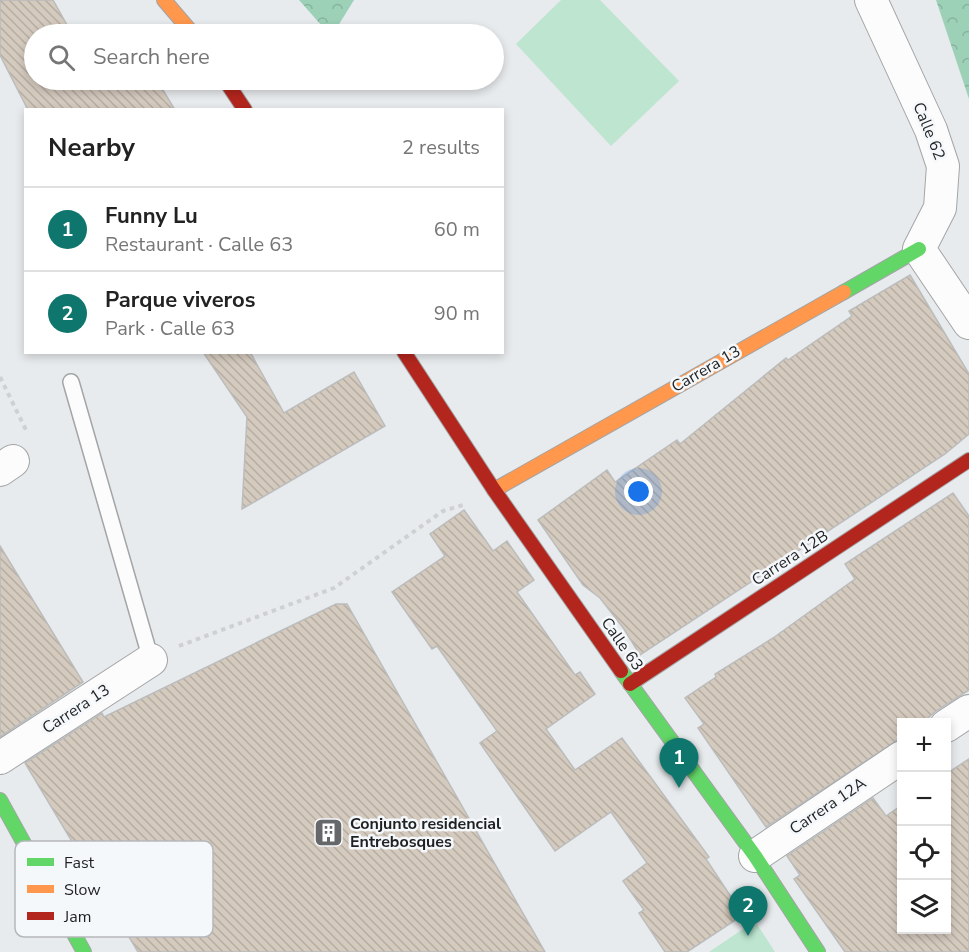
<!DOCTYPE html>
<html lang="en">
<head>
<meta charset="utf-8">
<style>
  body { margin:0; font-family:"Nunito Sans",sans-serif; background:#f2f2f2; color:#222 }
  .controls { position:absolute; right:18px; bottom:18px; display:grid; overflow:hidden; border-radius:0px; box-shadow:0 3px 9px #0003 }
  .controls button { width:54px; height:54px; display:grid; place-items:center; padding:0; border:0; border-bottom:2px solid #e0e0e0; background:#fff; color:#222; font:30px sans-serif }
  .you { position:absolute; left:639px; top:492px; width:21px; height:21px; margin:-15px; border:4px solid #fff; border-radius:50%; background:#1a73e8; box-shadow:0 0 0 9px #1a73e833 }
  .badge { display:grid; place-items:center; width:39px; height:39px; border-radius:50%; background:#0f766e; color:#fff; font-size:20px; font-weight:700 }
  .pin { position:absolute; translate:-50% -50px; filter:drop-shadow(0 2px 3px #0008) }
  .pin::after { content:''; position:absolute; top:32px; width:21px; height:18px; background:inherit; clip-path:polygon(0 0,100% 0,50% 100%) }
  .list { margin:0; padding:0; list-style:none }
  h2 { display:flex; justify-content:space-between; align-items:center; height:78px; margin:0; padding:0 24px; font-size:26px }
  h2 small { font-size:20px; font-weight:400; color:#767676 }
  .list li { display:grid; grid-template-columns:39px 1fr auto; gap:18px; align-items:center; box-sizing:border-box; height:84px; padding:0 24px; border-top:2px solid #e0e0e0 }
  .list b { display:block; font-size:22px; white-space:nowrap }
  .list p { margin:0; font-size:20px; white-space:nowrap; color:#767676 }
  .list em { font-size:20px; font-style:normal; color:#767676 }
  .icon { flex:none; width:33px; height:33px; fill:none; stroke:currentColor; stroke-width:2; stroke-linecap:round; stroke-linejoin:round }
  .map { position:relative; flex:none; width:969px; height:952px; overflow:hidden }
  .search { position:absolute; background:#fff; box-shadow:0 3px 9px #0003; left:24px; top:24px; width:480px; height:66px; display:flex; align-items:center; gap:15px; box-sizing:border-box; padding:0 21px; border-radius:33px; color:#767676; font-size:22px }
  .panel { position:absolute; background:#fff; box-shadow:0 3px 9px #0003; left:24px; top:108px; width:480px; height:246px; border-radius:0px }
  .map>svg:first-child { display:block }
  .forest { fill:url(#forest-crowns) }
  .park { fill:#bde5d0 }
  .building { fill:url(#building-back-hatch); stroke:#bbbcbc; stroke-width:1.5 }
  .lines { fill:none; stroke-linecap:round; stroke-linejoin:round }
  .lane-casing { stroke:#a3a5a6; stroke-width:18 }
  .street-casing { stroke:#a3a5a6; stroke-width:34 }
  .fast-casing { stroke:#a3a5a6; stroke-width:16 }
  .slow-casing { stroke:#a3a5a6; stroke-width:16 }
  .jam-casing { stroke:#a3a5a6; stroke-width:16 }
  .path { stroke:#cfd0d1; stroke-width:4; stroke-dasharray:4.5 4.5; stroke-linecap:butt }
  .lane { stroke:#fcfcfc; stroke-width:15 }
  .street { stroke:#fcfcfc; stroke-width:32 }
  .fast { stroke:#63d668; stroke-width:14 }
  .slow { stroke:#ff974d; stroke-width:14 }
  .jam { stroke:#b3261e; stroke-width:14 }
  .labels { text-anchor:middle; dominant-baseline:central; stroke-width:5; stroke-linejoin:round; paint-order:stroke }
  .street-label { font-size:16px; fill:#1f2021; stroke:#f5f8fb }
  .poi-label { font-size:16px; font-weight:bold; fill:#1f2021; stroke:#f5f8fb; text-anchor:start }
  .key { fill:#f5f8fb; stroke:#b5b7ba; stroke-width:1.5 }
  .key-label { font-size:16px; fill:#1f2021 }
</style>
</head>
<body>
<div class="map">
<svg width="969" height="952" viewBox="0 0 969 952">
  <defs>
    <pattern id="forest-crowns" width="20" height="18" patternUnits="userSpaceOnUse" patternTransform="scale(1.5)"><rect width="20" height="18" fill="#9cd1b7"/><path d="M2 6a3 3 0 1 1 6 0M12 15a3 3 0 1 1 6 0" fill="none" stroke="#86b39d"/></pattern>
    <pattern id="building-back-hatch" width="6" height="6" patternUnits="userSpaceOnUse" patternTransform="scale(1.5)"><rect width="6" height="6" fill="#d5cabe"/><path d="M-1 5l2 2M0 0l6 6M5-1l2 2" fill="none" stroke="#b6ada3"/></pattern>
  </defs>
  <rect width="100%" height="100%" fill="#e8ebed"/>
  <g class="forest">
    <polygon points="299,0 354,0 333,34 329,34"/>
    <polygon points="936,0 969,0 969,99"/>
  </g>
  <g class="park">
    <polygon points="561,0 600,0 679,81 611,146 516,44"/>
    <polygon points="755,921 775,952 709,952"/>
  </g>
  <g class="building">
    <polygon points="0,0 53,0 72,34 34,34 34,80 157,80 175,110 28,110 0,55"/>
    <polygon points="910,275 969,374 969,434 945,454 640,655 624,629 600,598 583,585 538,520 607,470 615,482 677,440 680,444 786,358 788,360 852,316 849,311"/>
    <polygon points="203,352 250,352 284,413 354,372 385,426 242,509 247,417"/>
    <polygon points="953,493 969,516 969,690 936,711 922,723 902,723 902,737 766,827 698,728 704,724 685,698 716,677 715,674 773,638 855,579 845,564"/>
    <polygon points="464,510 493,551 507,541 534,580 517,592 575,675 580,672 595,694 546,729 575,770 622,738 709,857 706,859 743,915 687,952 665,952 639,913 644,910 623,881 647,863 611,812 555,851 480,743 497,731 437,646 432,649 392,592 445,556 430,534"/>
    <polygon points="0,546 83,682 0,737"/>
    <polygon points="336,604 347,604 545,952 138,952 25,763 102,713 104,717"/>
    <polygon points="969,759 969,952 845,952 794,879 800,875 787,856 873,798 886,816 902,805 902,930 946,930 946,774"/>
  </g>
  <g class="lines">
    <defs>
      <polyline id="lane" points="71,382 151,660"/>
      <g id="street">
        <polyline points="871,0 931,130 943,166 940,208 919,249 969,323"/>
        <polyline points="0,470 13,461"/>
        <polyline points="946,726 969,711"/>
        <polyline points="0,758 151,660"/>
        <polyline points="755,856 902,757"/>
      </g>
      <g id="fast">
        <polyline points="844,292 919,249"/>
        <polyline points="621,671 755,856 818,952"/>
        <polyline points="0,800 84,952"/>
      </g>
      <g id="slow">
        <polyline points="164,0 193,34"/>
        <polyline points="494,490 844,292"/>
      </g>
      <g id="jam">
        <polyline points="225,80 245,110"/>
        <polyline points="404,352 494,490 621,671"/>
        <polyline points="630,684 969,460"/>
      </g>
    </defs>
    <use href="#lane" class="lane-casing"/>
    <use href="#street" class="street-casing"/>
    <use href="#fast" class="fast-casing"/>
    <use href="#slow" class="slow-casing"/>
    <use href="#jam" class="jam-casing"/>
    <g class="path">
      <polyline points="0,377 26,430"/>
      <polyline points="179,646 334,588 443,511 463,505"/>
    </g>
    <use href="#lane" class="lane"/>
    <use href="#street" class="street"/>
    <use href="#fast" class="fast"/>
    <use href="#slow" class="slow"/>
    <use href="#jam" class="jam"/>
  </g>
  <defs>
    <symbol id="building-square" viewBox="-11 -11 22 22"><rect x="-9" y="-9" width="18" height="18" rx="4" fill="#656768" stroke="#f5f8fb"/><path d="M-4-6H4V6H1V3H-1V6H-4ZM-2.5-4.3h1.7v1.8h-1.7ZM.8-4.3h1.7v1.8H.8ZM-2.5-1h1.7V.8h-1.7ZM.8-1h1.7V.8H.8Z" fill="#fff"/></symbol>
  </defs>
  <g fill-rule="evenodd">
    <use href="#building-square" x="312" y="816" width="33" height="33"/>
  </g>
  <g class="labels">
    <g class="street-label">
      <text transform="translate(929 131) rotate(68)">Calle 62</text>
      <text transform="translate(706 369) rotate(-30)">Carrera 13</text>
      <text transform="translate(790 558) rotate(-33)">Carrera 12B</text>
      <text transform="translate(622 644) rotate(55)">Calle 63</text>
      <text transform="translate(76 709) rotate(-33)">Carrera 13</text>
      <text transform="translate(828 806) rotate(-34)">Carrera 12A</text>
    </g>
    <g class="poi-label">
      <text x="350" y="824">Conjunto residencial<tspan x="350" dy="18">Entrebosques</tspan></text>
    </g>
  </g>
  <rect x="15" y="841" width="198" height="96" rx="9" class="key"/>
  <rect x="27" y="858" width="27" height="8" fill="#63d668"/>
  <rect x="27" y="885" width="27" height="8" fill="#ff974d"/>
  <rect x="27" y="912" width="27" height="8" fill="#b3261e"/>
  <g class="key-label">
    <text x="64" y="868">Fast</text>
    <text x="64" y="895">Slow</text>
    <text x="64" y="922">Jam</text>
  </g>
</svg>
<div class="controls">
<button>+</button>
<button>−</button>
<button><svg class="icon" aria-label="locate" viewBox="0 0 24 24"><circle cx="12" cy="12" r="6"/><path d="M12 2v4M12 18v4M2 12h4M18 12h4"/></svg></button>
<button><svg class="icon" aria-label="layers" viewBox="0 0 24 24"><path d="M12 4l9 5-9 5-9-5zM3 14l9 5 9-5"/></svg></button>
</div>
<div class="you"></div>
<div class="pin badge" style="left:679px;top:788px">1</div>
<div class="pin badge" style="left:748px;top:936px">2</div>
<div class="search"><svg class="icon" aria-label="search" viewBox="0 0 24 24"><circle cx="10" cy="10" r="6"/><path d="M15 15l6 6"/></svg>Search here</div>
<section class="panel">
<h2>Nearby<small>2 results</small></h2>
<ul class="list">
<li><span class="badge">1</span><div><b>Funny Lu</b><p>Restaurant · Calle 63</p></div><em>60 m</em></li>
<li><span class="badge">2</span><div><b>Parque viveros</b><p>Park · Calle 63</p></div><em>90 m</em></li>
</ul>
</section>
</div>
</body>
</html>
